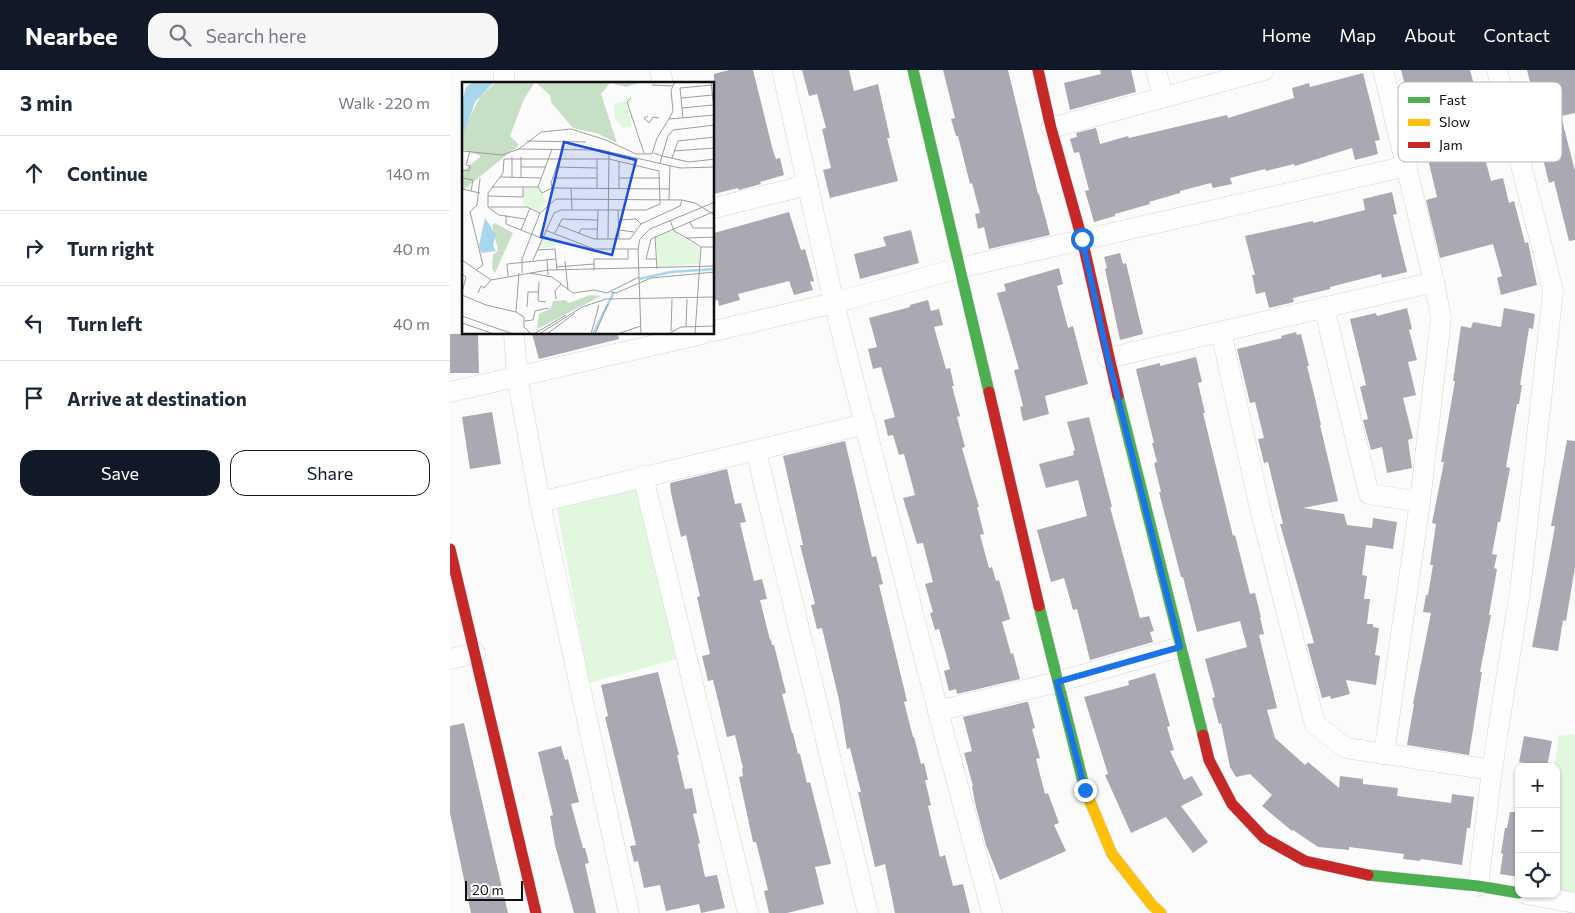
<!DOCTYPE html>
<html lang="en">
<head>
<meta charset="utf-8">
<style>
  body { margin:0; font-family:Commissioner,sans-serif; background:#f6f6f7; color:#1f2937 }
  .controls { position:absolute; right:15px; bottom:15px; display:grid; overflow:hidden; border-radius:10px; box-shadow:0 1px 4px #0004 }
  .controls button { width:45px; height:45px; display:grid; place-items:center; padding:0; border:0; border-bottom:1px solid #e0e1e3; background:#fff; color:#1f2937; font:25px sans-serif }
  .scale { position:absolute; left:15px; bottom:12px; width:58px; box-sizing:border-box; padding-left:5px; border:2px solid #0f0f10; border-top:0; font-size:14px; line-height:18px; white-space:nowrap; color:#0f0f10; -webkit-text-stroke:4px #fff; paint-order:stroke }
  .stop { position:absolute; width:15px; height:15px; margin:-11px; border:4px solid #1a73e8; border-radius:50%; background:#fff }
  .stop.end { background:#1a73e8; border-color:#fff; box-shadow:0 1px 5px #0008 }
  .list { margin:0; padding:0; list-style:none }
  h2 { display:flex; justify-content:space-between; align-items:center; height:65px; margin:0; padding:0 20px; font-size:21px }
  h2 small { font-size:16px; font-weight:400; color:#747a83 }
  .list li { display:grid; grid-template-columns:32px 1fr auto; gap:15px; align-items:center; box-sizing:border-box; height:75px; padding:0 20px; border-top:1px solid #e0e1e3 }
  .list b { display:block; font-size:19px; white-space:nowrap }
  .list em { font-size:16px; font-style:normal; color:#747a83 }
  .actions { display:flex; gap:10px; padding:15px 20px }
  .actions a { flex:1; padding:11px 0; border:1px solid #111827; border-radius:15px; text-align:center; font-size:18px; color:#111827 }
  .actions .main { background:#111827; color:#fff }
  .icon { flex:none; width:28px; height:28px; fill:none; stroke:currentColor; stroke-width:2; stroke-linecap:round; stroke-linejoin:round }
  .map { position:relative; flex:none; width:1125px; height:843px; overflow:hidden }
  header { display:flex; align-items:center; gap:30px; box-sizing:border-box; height:70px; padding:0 25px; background:#111827; color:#fff }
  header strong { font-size:24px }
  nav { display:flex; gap:28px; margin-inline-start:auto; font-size:18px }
  .search { width:350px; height:45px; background:#f6f6f7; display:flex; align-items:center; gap:12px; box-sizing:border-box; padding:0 18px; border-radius:15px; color:#747a83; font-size:19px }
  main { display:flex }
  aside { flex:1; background:#fff }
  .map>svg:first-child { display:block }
  .green { fill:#e1f8de }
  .building { fill:#aaa9b3 }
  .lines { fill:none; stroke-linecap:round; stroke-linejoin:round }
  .street-casing { stroke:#d5d5d6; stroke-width:21 }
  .fast-casing { stroke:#d5d5d6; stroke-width:12 }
  .slow-casing { stroke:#d5d5d6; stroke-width:12 }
  .jam-casing { stroke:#d5d5d6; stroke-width:12 }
  .street { stroke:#fefeff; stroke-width:20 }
  .fast { stroke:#4caf50; stroke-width:11 }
  .slow { stroke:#ffc107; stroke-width:11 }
  .jam { stroke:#c62828; stroke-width:11 }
  .route { stroke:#1a73e8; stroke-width:6 }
  .inset-river { fill:none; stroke:#a8d6ed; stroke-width:2.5 }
  .inset-road { fill:none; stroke:#9d9d9e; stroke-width:1 }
  .view { fill:#1d4ed8; fill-opacity:0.15; stroke:#1d4ed8; stroke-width:2.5 }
  .inset-edge { fill:none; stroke:#0f0f10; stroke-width:2.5 }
  .key { fill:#fff; stroke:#b7b7b7; stroke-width:1 }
  .key-label { font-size:14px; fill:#0f0f10 }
</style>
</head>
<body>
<header>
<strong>Nearbee</strong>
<div class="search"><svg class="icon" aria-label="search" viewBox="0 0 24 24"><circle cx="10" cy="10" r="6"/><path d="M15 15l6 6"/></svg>Search here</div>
<nav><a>Home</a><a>Map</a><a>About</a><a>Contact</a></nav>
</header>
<main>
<aside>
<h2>3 min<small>Walk · 220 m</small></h2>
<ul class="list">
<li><svg class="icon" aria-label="ahead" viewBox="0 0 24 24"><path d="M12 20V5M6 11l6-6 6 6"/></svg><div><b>Continue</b></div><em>140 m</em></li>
<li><svg class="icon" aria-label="right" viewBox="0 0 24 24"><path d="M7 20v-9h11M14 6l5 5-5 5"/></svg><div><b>Turn right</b></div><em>40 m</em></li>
<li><svg class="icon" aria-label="left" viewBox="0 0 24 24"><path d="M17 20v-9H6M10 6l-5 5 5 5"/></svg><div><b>Turn left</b></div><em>40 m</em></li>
<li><svg class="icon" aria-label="arrive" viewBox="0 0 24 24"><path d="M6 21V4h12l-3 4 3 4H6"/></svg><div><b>Arrive at destination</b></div></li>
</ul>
<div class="actions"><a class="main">Save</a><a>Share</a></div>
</aside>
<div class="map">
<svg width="1125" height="843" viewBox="0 0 1125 843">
  <rect width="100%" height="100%" fill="#fbfbfc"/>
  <g class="green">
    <polygon points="186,418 231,588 139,613 107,439"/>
    <polygon points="1125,664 1125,825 1106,823 1106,697 1104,697 1109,666"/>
  </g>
  <g class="building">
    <polygon points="279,0 303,0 323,81 326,89 330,88 334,105 310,112 311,114 289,120 288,118 264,124 264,4"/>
    <polygon points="352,0 399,0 404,21 428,14 440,68 437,68 448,111 380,128 373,100 381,98 372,59 376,58 367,24 359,26"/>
    <polygon points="493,0 558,0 588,124 589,124 600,165 539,179 534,157 528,159 525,144 530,143 522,113 520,114 508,66 506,66 501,49 505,48"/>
    <polygon points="650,0 681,0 686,22 620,40 614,13 651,4"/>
    <polygon points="951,0 1020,0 1029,33 1033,32 1038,51 1029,54 1036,80 1033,81 1041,111 1053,108 1059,133 1064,131 1075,173 1078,172 1087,215 1051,225 1047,208 1052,206 1043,174 990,188 976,130 987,127 974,72 968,74 963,54 965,53"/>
    <polygon points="1077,0 1125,0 1125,43 1111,46 1125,101 1125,170 1119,171 1104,111 1099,113 1089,73 1093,72 1088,53 1090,53 1088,45"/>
    <polygon points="913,3 930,70 925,71 928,84 905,90 902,78 845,96 844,94 816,101 815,99 780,108 782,114 763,118 761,113 730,121 730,123 699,132 700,134 665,144 665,146 644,152 635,121 639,120 629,82 624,83 620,69 627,67 626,63 646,58 650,74 678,66 679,68 777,45 778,48 844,28 842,18 859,13 860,17"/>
    <polygon points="942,122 947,144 943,145 957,202 932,208 931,204 880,217 880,219 843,228 844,232 819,238 815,222 806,224 802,205 805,205 795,166 863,151 863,153 915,140 913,129"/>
    <polygon points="339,142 351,180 355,179 364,211 360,212 363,220 344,225 339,211 288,224 290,230 269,236 268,230 264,231 264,163"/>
    <polygon points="461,160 469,193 410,209 404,184 436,176 433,167"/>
    <polygon points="670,183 673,194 676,193 693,264 670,270 655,199 657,198 654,187"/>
    <polygon points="609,198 613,214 607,216 618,258 623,256 638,314 595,326 599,344 573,351 570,337 573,336 564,300 569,299 547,223 556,221 554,214"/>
    <polygon points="478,230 481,241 489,239 493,255 484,257 496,299 500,298 504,316 502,316 510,346 507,347 515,377 512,378 529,437 527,437 534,464 530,465 539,498 542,497 546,511 549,510 555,531 560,549 552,552 561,584 563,583 570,609 507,624 506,619 499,621 494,601 500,599 489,559 485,560 480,543 483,542 475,514 483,512 473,473 467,474 453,428 465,425 454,384 449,385 443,365 438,366 434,350 445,347 431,297 423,299 418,279 427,277 419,248 460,237 460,235"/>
    <polygon points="957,238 962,259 959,260 967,290 958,292 966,325 953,328 963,368 958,370 962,398 937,403 932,377 921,380 913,350 918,349 910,317 916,315 900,249 926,243 927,246"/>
    <polygon points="1054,238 1085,244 1083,259 1079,258 1070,315 1072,315 1069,334 1067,334 1056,397 1060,398 1050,452 1048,452 1042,484 1047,485 1044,498 1047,499 1039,545 1041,545 1030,602 1032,602 1019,685 957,675 964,634 963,634 981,543 973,542 976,525 978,525 983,495 980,495 986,454 982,453 994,392 991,392 1005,311 1003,311 1011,256 1021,258 1023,252 1051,257"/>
    <polygon points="846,262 847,265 851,264 859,296 857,296 865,328 871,355 870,355 888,431 853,438 894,444 897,455 922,458 923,448 947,452 943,479 916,475 912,505 917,506 914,529 920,529 917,554 923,554 923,557 929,558 925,585 930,586 926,615 896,610 900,624 881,629 880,626 872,628 863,596 857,574 864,573 830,454 833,454 818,392 814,393 808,369 814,368 805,332 800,333 787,279 832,268 831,266"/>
    <polygon points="0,264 28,264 29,303 0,303"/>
    <polygon points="82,264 168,264 169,269 89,289"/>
    <polygon points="746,287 752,312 748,313 755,343 753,343 783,466 785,465 800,524 805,523 811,547 810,547 814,564 809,565 827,638 817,640 825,668 855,695 858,692 889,718 890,706 913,709 913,714 948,718 947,726 1001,733 1002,724 1024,727 1020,758 1017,758 1012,795 971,789 970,791 953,789 954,784 899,777 899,780 868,777 843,760 842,761 812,736 822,725 800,704 786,707 780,697 771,653 769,654 762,628 765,627 755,589 797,577 790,551 747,562 733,507 731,507 709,422 711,422 704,393 707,392 702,373 704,373 686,299 710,293 710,296"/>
    <polygon points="42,342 51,394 20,399 12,347"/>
    <polygon points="639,347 662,437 660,437 690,548 699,546 704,561 700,562 703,572 640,590 627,539 623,540 614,508 601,512 587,460 637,446 628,410 596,418 589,394 624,385 623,381 625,380 617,352"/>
    <polygon points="1117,370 1125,371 1125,497 1116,551 1113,550 1108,581 1082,577 1100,484 1105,456 1101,456"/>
    <polygon points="395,371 422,487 426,486 433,514 429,515 457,631 454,632 463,667 464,667 471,694 474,693 478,710 475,710 481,735 478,736 490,787 495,785 503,816 513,814 520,843 445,843 435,794 425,797 408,722 411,722 400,678 397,679 389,630 372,558 367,559 361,535 365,534 350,475 353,475 333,386"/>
    <polygon points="277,399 285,434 291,433 296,452 290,453 304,511 312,509 317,529 310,530 320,570 321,569 322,575 324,575 336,623 332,624 342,663 343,663 348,684 350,684 357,713 360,712 381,794 365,797 374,834 337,843 319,843 314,821 318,820 306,772 303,772 289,707 293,706 292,699 293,698 285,665 277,667 263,610 258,611 252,586 260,584 247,527 250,526 236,465 231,467 221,423 220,413"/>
    <polygon points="208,602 229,685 227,685 235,719 242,718 247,743 243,744 250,773 248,774 255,807 267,805 275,838 251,843 249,834 216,841 210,815 194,818 188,791 184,792 180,776 186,775 155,647 158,646 151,615"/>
    <polygon points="705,603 720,656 717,657 724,680 720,681 734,710 742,706 753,725 731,736 758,772 743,783 716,747 681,763 655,705 658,704 634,627 679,615 678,611"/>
    <polygon points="576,632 578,632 585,658 582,659 590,688 586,689 595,724 598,723 609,753 604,755 616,781 550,810 536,775 525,733 522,716 523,716 514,683 522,681 513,647"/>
    <polygon points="14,653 45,788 58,843 21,843 0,743 0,656"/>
    <polygon points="1074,666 1102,671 1097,697 1069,692"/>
    <polygon points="111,676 115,690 118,689 129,732 121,734 133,778 135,778 139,793 135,794 146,843 124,843 105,775 100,746 103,745 88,682"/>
    <polygon points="1060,742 1069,742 1069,807 1050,804 1053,784 1051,783 1055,758 1057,758"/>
  </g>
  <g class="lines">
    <defs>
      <g id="street">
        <polyline points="54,0 54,14"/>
        <polyline points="210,0 213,14"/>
        <polyline points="332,0 384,233 488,641 542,843"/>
        <polyline points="706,0 713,27"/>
        <polyline points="933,0 984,212 991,248 970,432 934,684"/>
        <polyline points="601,58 814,0"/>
        <polyline points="264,138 358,115"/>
        <polyline points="874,237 919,424 970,432"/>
        <polyline points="264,261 384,233 509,198 957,96"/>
        <polyline points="771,262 809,434 865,654 896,678 1042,700"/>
        <polyline points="64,264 67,306 90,432 179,843"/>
        <polyline points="658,288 984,212"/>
        <polyline points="0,322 252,264"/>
        <polyline points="306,381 418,843"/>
        <polyline points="193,406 298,843"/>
        <polyline points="90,432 415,354"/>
        <polyline points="0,589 25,583"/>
        <polyline points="488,641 607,612 730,577"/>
        <polyline points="1028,816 1042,700 1070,521 1103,221 1047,0"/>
        <polyline points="1076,824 1125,833"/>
      </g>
      <g id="fast">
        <polyline points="463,0 539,322"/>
        <polyline points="668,326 753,665"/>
        <polyline points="589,536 635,720 639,729"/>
        <polyline points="918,805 1028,816 1069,823"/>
      </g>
      <polyline id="slow" points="639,729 662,784 702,835 711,843"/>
      <g id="jam">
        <polyline points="588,0 601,58 632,169 668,326"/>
        <polyline points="539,322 589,536"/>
        <polyline points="0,479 86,843"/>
        <polyline points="753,665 759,690 782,734 814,768 855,791 918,805"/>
      </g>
    </defs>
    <use href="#street" class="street-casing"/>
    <use href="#fast" class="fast-casing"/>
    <use href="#slow" class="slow-casing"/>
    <use href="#jam" class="jam-casing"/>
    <use href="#street" class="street"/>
    <use href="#fast" class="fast"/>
    <use href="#slow" class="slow"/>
    <use href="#jam" class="jam"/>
  </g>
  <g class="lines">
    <polyline class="route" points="632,169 658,288 730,577 607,612 635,720"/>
  </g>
  <g transform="translate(12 12)">
    <rect width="252" height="252" fill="#fbfbfc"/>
    <path d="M164 19 170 44 161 46 153 37 152 22ZM61 106H76L85 120 77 129 61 123ZM211 149 238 166 237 182 196 185 194 154ZM81 152 94 158 93 165 76 166Z" fill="#e1f8de"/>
    <path d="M34 0H73L62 17 48 54 57 63 0 109V90L19 74 0 67V50L18 15ZM73 0H180L164 5 148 1 139 12 155 61 134 51 111 46 89 20 88 13ZM33 141 51 151 33 191 30 186 31 173 36 168 30 143ZM128 213 139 214 75 247 77 232 89 226 91 219 103 218 107 221Z" fill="#c7dfc4"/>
    <path d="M11 0H32L13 20 0 56V19L4 5ZM23 136 34 153 31 163 34 169 19 171 17 163Z" fill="#a8d6ed"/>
    <path class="inset-river" d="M177 197 209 190 253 187M131 252 152 210"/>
    <path class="inset-road" d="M213 0 209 8 211 29 207 37 252 33M249 0 253 36M190 3 211 4M169 16 165 20 182 71M219 16 251 13M220 26 251 23M186 34 182 36 187 41 191 35 197 36M221 36 218 6 250 3M65 59 124 60M57 67 79 50 109 47 144 58 174 72H190L195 56 207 37M0 69 40 73 57 67 139 68 218 86 253 85M212 69 253 66M192 71 200 74 206 54 211 48 253 43M50 75V95M59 75V95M210 76 216 59 253 55M198 81 200 74 227 80 253 77M59 85H84M95 85 135 86M0 88 7 89 8 84 4 83 8 69M38 95 80 96M0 96 11 98 9 109M91 96H135M157 96H198M30 105H76M76 105 80 111 90 106 207 107M76 105 90 67M90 106 89 101 98 75M109 106 110 128M135 106V76M157 106V79M0 107 18 111M26 114 61 115V105M207 118 208 84M0 125V150M27 125H65L78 131M156 128 157 157M44 133V142L79 156M63 137 37 133 26 125V111L41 91 42 77H147L197 89 198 122 184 128H99L92 131 71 178M157 138 174 137 179 142M208 138 212 149 225 156 253 155M228 140 231 146H253M96 143 132 157H168L179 142 218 124 220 118M59 148 68 126M83 148 132 167H176M157 148 172 150M93 151 100 137 135 138M117 151 119 147H135M193 154 195 187M225 156 239 165H253M135 157 136 128M146 157 147 69M75 168 93 167 95 188M85 177 86 193M194 177H184L189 157 253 129M0 178 29 198 86 188 253 184M103 179 106 208M94 185 132 182M14 188 21 183 8 130 15 123 18 96M132 188V177H166V167M60 191V177L78 131 94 117 220 118 233 121 253 133M68 191 90 195 111 211 132 208 145 211 177 195M0 192 4 195 0 210M46 194 45 182 93 177M77 200 76 219 84 220M149 210 154 211 189 196 253 190M16 211 19 204 22 206 29 198M0 213 24 223 54 230 57 191M94 217 93 209 99 202M65 225 66 210H76M54 230 62 235V245L69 252M0 234 51 252M63 239 71 238 73 229 86 226M0 241 32 252M224 245 225 217M209 249 210 217M72 252 104 233M77 252 120 225 144 217 253 215M85 252 113 231M129 252 137 223M133 252 146 222M155 252 179 244M179 252 176 167 178 157 188 147 253 120M206 252 219 245 253 244M233 252 239 165"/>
    <path class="view" d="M102 60 174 78 150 173 79 155Z"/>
    <rect width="252" height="252" class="inset-edge"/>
  </g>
  <rect x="948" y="12" width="164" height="80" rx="8" class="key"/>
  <rect x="958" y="27" width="22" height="6" fill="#4caf50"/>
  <rect x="958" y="49" width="22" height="7" fill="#ffc107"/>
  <rect x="958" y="72" width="22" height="6" fill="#c62828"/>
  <g class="key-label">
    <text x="989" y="35">Fast</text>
    <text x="989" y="57">Slow</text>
    <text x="989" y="80">Jam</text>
  </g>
</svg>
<div class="controls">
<button>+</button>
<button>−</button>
<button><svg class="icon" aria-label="locate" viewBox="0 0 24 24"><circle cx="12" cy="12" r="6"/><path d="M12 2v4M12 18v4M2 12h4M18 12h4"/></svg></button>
</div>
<div class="scale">20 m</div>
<div class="stop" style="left:632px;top:169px"></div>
<div class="stop end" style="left:635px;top:720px"></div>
</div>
</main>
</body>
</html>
